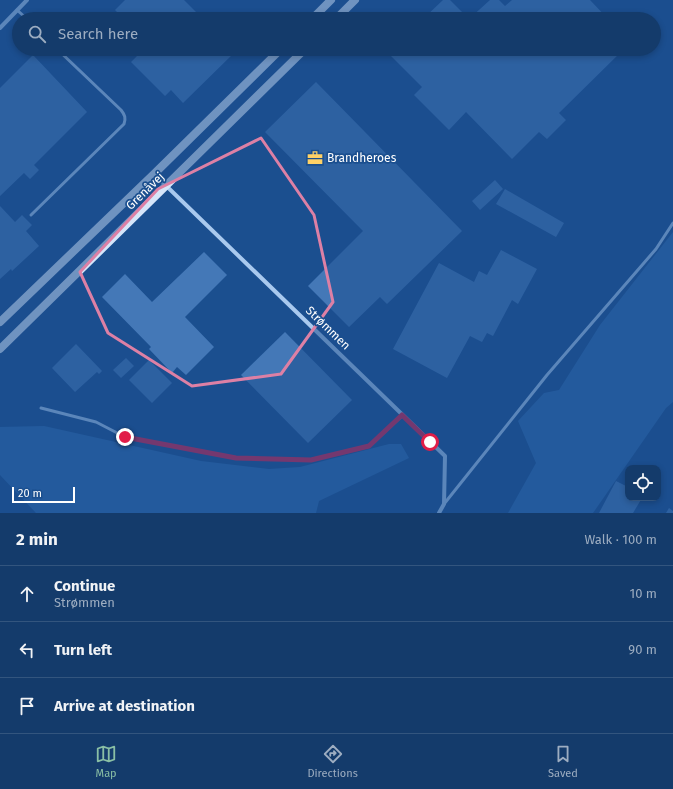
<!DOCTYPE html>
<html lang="en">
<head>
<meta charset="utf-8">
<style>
  body { margin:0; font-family:"Fira Sans",sans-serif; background:#214673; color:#f1f3f6 }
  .controls { position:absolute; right:12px; bottom:12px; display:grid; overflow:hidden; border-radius:8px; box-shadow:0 2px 6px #0003 }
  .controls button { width:36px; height:36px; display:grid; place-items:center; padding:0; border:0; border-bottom:1px solid #33557e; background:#143b6b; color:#f1f3f6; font:20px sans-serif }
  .scale { position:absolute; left:12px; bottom:10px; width:63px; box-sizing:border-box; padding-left:4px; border:2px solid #fff; border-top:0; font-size:11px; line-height:14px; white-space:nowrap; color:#fff; -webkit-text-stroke:3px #1b4f8f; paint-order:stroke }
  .stop { position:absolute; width:12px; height:12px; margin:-9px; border:3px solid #e11d48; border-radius:50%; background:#fff }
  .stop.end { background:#e11d48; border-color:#fff; box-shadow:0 1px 4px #0008 }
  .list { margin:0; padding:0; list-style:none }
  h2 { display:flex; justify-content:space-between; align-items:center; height:52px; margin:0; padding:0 16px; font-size:17px }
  h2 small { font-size:13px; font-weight:400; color:#9dadc1 }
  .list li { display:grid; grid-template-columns:26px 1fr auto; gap:12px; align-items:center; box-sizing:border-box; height:56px; padding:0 16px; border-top:1px solid #33557e }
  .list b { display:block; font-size:15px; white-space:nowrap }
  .list p { margin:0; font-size:13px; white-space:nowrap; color:#9dadc1 }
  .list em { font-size:13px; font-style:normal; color:#9dadc1 }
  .icon { flex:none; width:22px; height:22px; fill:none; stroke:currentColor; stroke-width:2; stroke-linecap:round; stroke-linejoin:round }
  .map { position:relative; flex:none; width:673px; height:513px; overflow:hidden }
  .search { position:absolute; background:#143b6b; box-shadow:0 2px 6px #0003; left:12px; right:12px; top:12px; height:44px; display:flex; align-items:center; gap:10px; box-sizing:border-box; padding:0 14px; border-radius:22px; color:#9dadc1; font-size:15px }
  .sheet { height:220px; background:#143b6b }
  nav { display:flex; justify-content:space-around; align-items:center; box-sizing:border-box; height:56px; border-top:1px solid #33557e; background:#143b6b; font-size:11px; color:#9dadc1 }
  nav a { display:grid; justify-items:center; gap:2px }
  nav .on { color:#8abfa5 }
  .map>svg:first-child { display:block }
  .green { fill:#2e69ad }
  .building { fill:#4478b7 }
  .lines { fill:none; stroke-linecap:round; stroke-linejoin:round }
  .lane { stroke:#a9c9ee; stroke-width:3 }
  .street { stroke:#a9c9ee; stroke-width:4 }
  .secondary { stroke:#d6e6fa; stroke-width:8 }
  .route { stroke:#e11d48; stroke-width:5 }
  .marked { fill:none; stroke:#dd80a5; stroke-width:3; stroke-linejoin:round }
  .labels { text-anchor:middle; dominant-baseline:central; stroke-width:3.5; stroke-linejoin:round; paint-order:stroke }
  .poi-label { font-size:12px; fill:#fff; stroke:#1b4f8f; text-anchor:start }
  .street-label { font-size:12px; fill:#fff; stroke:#1b4f8f }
</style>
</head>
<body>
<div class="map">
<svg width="673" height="513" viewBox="0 0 673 513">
  <rect width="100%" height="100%" fill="#1b4f8f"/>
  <g class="green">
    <polygon points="673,232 673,402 666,408 593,513 508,513 536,463 518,421 544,393 559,390 600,325"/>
    <polygon points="44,426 201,461 269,469 300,467 389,444 401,444 409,458 319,501 316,513 36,513 0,475 0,427"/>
  </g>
  <g class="building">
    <polygon points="125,0 184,0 203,19 124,19 115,10"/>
    <polygon points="443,0 450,0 469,19 490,0 499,0 505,6 512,0 590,0 608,19 423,19"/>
    <polygon points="131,49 232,49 235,52 183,103 171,90 165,96 131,62 137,56"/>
    <polygon points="393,49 624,49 559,113 566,120 547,139 539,132 512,159 466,112 449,130 414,95 422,87 388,53"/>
    <polygon points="33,55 87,112 34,165 39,170 30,179 24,173 0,196 0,88"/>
    <polygon points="316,82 462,231 387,304 380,297 349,327 308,286 363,231 265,132"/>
    <polygon points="495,180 503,189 480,210 472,201"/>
    <polygon points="505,189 564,223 556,237 496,204"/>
    <polygon points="0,206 15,222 22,215 32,225 26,231 39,246 12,271 11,269 0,279"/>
    <polygon points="501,250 537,269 518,304 512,300 493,336 487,333 482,342 470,336 447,378 393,349 439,263 474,282 479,271 487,275"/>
    <polygon points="204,252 227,275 185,317 214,347 186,375 177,367 172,373 149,349 151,347 102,297 125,274 152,302"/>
    <polygon points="285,332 352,400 308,443 241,375"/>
    <polygon points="76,344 102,371 99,374 97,372 75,392 52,368"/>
    <polygon points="126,358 134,366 121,378 113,370"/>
    <polygon points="149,360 172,383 152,403 129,380"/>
    <polygon points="616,481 628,487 628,498 642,498 633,513 599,513"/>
    <polygon points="669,508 673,511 673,513 666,513"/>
  </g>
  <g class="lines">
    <g class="lane">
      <polyline points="17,10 27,19"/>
      <path d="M31 215 124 124C126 118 125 115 121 110L57 49"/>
      <polyline points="41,408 96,422 125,437 236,458 311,460 369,446 403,415"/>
      <polyline points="444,504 547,375 656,249 673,223"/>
    </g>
    <g class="street">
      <polyline points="0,28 27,0"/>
      <polyline points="154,174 445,456 444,504 439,513"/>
    </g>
    <g class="secondary">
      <polyline points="312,19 331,0"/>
      <polyline points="336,19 355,0"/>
      <polyline points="0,322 154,174 281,49"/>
      <polyline points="0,349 305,49"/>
    </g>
  </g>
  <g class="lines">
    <polyline class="route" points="125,437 236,458 311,460 369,446 402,415 430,442"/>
  </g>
  <path d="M0 0H673V513H0ZM261 138 314 215 333 302 281 374 192 386 108 333 80 272 158 189Z" fill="#1b4f8f" fill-opacity=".55" fill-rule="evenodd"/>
  <path class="marked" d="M261 138 314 215 333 302 281 374 192 386 108 333 80 272 158 189Z"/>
  <defs>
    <symbol id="office-bare" viewBox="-9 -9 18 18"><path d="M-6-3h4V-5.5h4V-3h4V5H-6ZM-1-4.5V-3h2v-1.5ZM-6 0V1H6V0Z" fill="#ffd166" stroke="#1b4f8f" stroke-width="2.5" paint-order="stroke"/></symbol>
  </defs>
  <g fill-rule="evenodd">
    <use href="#office-bare" x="304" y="147" width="22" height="22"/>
  </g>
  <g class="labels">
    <g class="poi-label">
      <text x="327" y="158">Brandheroes</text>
    </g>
    <g class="street-label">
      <text transform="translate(145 191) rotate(-44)">Grenåvej</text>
      <text transform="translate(328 328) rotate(44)">Strømmen</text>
    </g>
  </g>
</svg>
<div class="controls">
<button><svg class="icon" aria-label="locate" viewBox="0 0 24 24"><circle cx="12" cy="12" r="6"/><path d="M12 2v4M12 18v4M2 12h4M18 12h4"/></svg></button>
</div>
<div class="scale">20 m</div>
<div class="stop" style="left:430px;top:442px"></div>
<div class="stop end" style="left:125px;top:437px"></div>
<div class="search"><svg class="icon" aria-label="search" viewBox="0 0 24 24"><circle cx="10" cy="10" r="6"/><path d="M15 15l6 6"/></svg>Search here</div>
</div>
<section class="sheet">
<h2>2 min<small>Walk · 100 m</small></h2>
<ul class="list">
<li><svg class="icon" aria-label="ahead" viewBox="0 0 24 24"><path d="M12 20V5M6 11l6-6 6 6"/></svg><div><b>Continue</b><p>Strømmen</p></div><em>10 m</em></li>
<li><svg class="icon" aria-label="left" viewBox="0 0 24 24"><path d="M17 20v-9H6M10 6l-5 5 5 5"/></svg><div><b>Turn left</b></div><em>90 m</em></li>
<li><svg class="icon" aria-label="arrive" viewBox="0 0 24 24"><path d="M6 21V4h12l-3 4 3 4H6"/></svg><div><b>Arrive at destination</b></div></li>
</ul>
</section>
<nav>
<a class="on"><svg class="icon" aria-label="map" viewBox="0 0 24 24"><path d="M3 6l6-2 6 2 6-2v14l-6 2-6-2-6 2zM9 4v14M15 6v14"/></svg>Map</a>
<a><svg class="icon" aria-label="directions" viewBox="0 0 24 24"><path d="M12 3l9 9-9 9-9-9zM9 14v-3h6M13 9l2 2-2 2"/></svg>Directions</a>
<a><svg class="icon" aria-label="saved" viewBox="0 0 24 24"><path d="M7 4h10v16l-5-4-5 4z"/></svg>Saved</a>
</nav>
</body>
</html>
